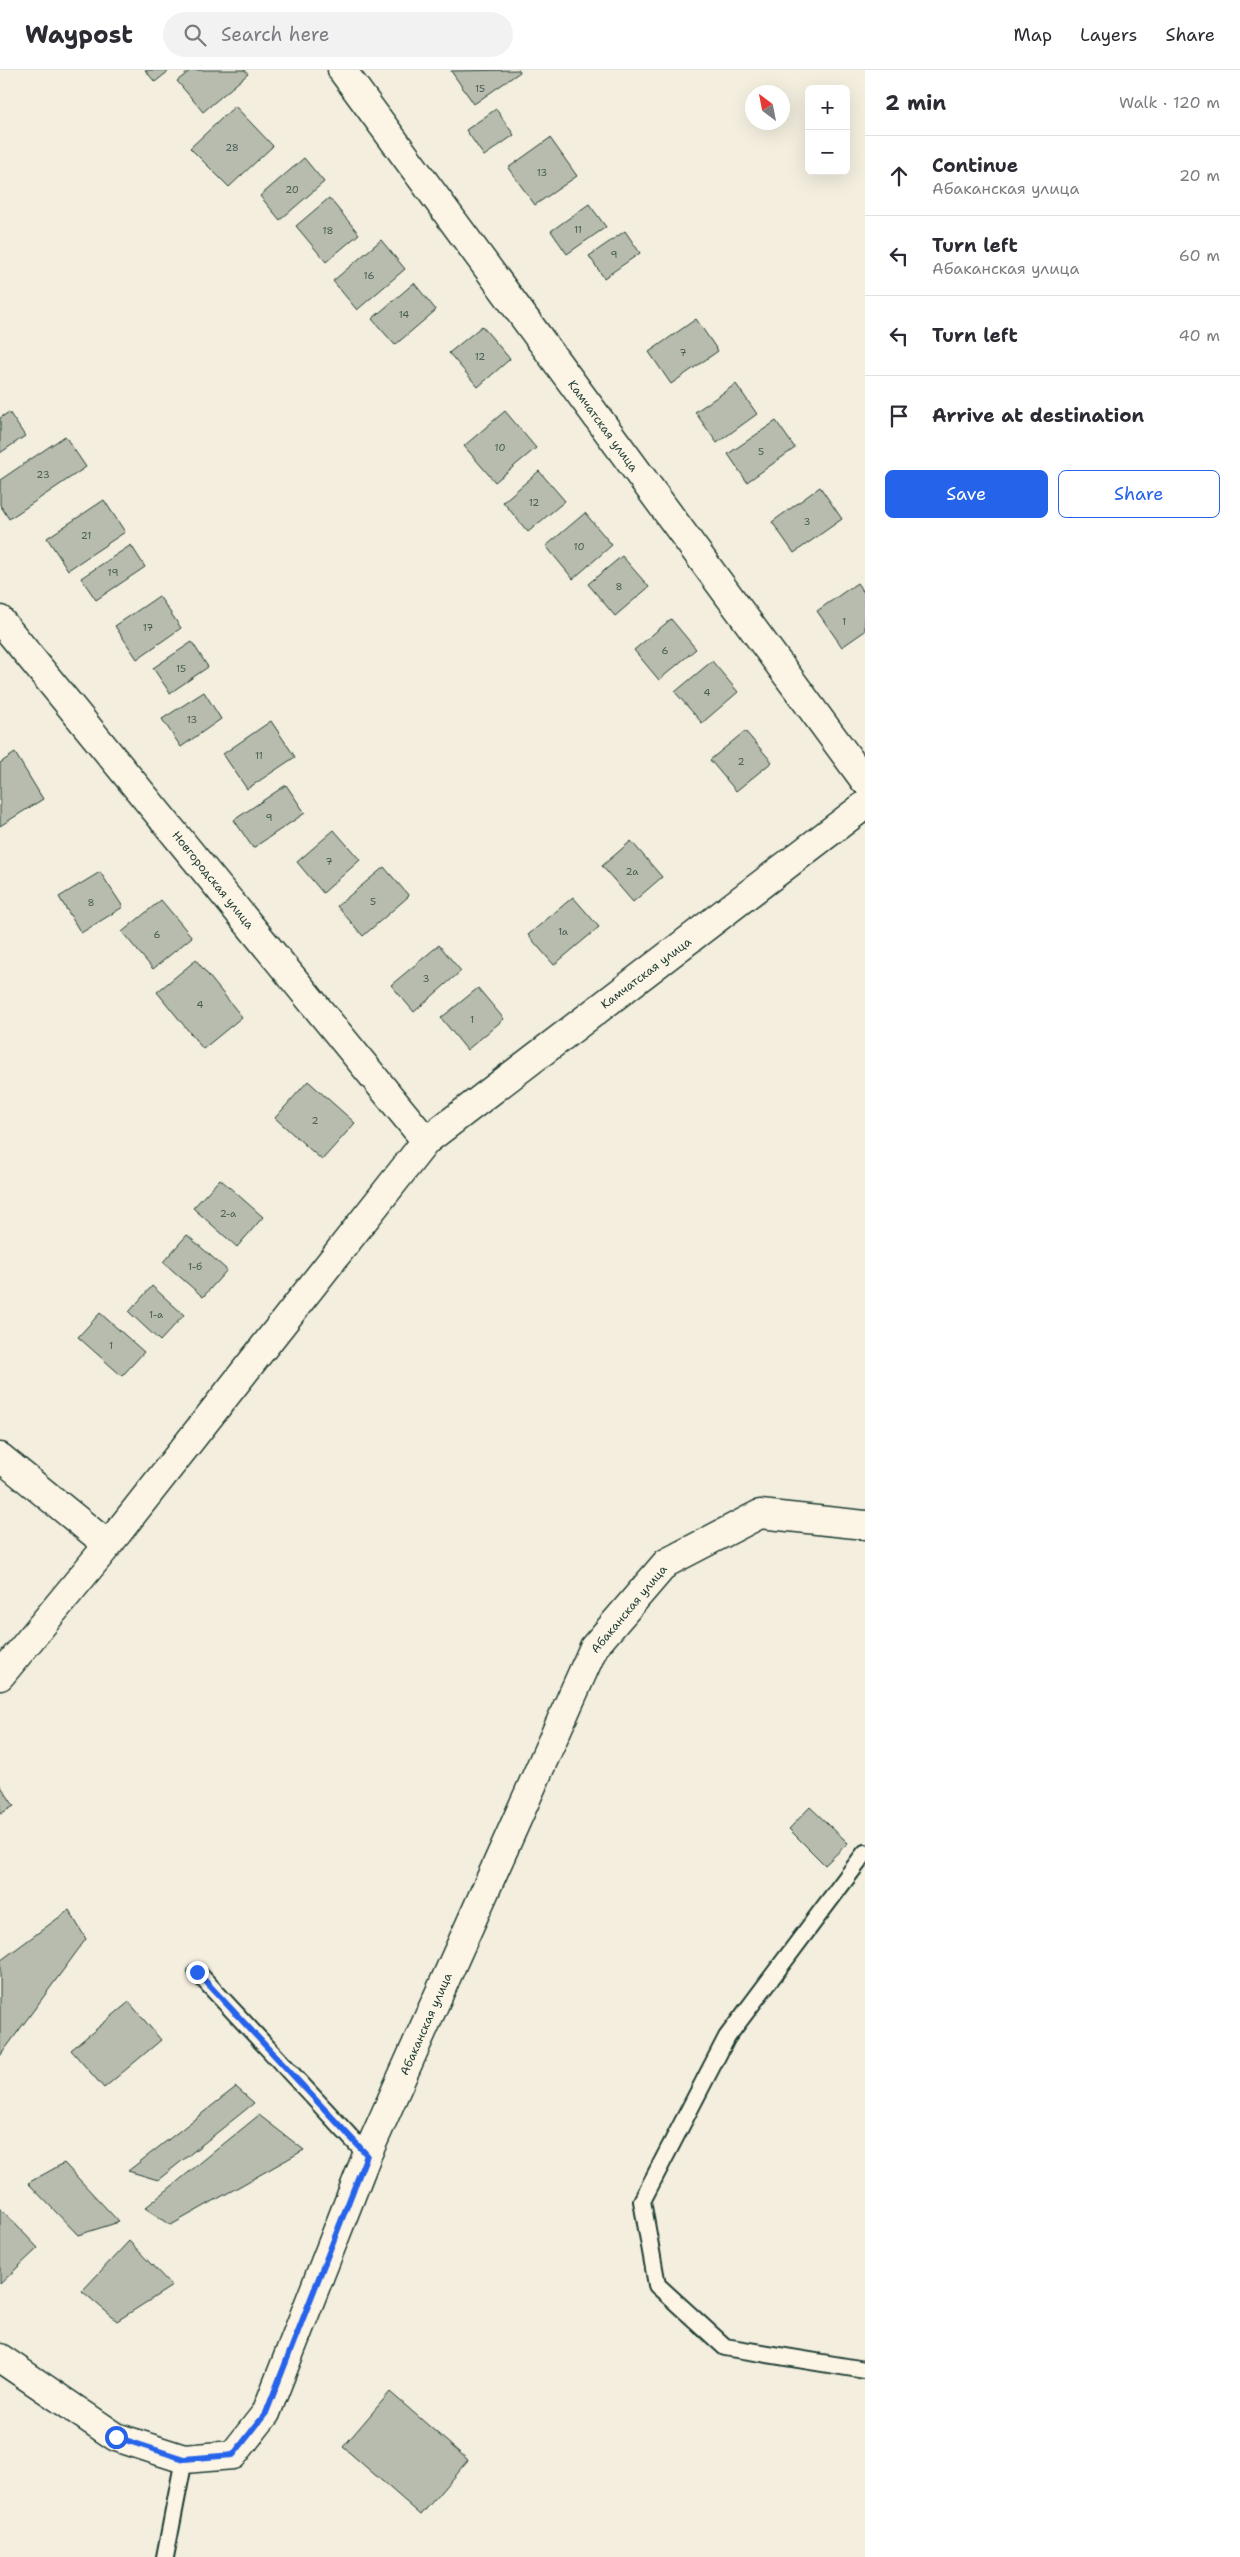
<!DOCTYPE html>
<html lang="en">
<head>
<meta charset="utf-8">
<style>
  body { margin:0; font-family:"Shantell Sans",sans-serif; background:#f2f2f3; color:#2b2b33 }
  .controls { position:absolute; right:15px; top:15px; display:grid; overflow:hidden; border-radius:8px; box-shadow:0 5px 20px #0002 }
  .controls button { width:45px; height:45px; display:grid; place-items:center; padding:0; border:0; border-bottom:1px solid #e1e1e2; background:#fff; color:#2b2b33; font:25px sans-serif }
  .compass { position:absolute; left:745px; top:15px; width:45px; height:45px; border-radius:50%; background:#fff; box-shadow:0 5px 20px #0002; rotate:328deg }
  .stop { position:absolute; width:15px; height:15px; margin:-11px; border:4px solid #2563eb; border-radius:50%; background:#fff }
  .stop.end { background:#2563eb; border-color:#fff; box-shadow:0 1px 5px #0008 }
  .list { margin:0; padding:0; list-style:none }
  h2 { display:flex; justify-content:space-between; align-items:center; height:65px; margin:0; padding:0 20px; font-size:21px }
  h2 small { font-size:16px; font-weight:400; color:#7c7c81 }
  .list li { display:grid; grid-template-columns:32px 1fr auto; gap:15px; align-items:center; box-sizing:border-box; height:80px; padding:0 20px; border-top:1px solid #e1e1e2 }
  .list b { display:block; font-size:19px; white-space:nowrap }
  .list p { margin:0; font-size:16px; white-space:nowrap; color:#7c7c81 }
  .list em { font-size:16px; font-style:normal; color:#7c7c81 }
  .actions { display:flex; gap:10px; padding:15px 20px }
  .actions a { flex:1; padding:11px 0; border:1px solid #2563eb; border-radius:8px; text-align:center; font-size:18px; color:#2563eb }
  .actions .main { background:#2563eb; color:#fff }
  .icon { flex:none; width:28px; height:28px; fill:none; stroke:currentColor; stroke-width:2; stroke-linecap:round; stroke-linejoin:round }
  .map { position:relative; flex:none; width:865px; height:2487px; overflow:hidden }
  header { display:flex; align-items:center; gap:30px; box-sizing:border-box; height:70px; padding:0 25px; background:#fff; border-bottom:1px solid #e1e1e2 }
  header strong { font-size:24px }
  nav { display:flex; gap:28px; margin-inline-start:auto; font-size:18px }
  .search { width:350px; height:45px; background:#f2f2f3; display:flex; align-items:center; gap:12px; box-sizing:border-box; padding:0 18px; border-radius:28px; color:#7c7c81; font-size:19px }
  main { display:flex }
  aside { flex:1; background:#fff }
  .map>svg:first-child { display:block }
  .building { fill:#b8bcae; stroke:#1f3d34 }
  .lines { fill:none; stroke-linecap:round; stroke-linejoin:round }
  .lane-casing { stroke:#1f3d34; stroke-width:20 }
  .street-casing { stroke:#1f3d34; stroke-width:31 }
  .lane { stroke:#fcf5e5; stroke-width:16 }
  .street { stroke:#fcf5e5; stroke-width:28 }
  .route { stroke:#2563eb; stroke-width:6 }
  .labels { text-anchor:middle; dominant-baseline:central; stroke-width:4; stroke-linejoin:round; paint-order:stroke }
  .number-label { font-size:10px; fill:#455d52 }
  .street-label { font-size:12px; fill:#1f3d34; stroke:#fcf5e5 }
</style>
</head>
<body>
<header>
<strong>Waypost</strong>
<div class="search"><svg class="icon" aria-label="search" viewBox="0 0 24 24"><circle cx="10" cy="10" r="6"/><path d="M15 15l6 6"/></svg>Search here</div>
<nav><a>Map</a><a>Layers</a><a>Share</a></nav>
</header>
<main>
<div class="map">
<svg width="865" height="2487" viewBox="0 0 865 2487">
  <rect width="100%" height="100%" fill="#f3eede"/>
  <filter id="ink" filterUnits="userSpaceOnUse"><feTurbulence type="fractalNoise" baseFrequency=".02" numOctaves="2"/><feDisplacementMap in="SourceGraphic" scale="10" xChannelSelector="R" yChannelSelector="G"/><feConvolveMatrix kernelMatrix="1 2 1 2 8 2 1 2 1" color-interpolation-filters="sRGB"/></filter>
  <g filter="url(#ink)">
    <g class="building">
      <polygon points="145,0 170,0 155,12"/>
      <polygon points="191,0 245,0 248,4 203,42 177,11"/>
      <polygon points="519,0 520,2 474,34 451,1"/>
      <polygon points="235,36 273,76 229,117 190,78"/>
      <polygon points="496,39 514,65 484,86 466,60"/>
      <polygon points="550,68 577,106 535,135 508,98"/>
      <polygon points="304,88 324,112 280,150 260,126"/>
      <polygon points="329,128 359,164 326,192 296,156"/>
      <polygon points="589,134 606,157 567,184 551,161"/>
      <polygon points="625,161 640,183 604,208 589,186"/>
      <polygon points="381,170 405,199 357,240 333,211"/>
      <polygon points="414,213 436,240 395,275 372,249"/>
      <polygon points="696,249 718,281 671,314 649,282"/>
      <polygon points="482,256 510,289 478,317 449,283"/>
      <polygon points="736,314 757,344 717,373 695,342"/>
      <polygon points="505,341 536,378 495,412 464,376"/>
      <polygon points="9,342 25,366 0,383 0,348"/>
      <polygon points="776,351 795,378 747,412 728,384"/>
      <polygon points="65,366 86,397 9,449 0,435 0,410"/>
      <polygon points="539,401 565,431 528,462 503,432"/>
      <polygon points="820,417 842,449 794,483 772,452"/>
      <polygon points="104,430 125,462 68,500 47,468"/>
      <polygon points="585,443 612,475 573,509 546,476"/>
      <polygon points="131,475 145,497 96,530 81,508"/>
      <polygon points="622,486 649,517 615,546 588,514"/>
      <polygon points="857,513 865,524 865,561 842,577 817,541"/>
      <polygon points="159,526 181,558 137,589 115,556"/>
      <polygon points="671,549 696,579 659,610 634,580"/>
      <polygon points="192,572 208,597 170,623 153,598"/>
      <polygon points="712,591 738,622 702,653 675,622"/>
      <polygon points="204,622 221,649 181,677 162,649"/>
      <polygon points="271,651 295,687 247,719 223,684"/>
      <polygon points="745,661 772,692 736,721 710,690"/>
      <polygon points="15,683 43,729 0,756 0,693"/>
      <polygon points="286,715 305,743 253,778 234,750"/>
      <polygon points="334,760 360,790 323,823 297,792"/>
      <polygon points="631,771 662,807 633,832 602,796"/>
      <polygon points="384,797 409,826 363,866 337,836"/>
      <polygon points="100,802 123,837 81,863 59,827"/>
      <polygon points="573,827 599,857 554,895 528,865"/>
      <polygon points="161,830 192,867 153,899 122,862"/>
      <polygon points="439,875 461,901 414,942 391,915"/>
      <polygon points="196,890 242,947 203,979 157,922"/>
      <polygon points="478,918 504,949 467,980 441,948"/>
      <polygon points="308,1011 355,1053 322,1090 275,1048"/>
      <polygon points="220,1109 263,1147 237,1177 193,1138"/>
      <polygon points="187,1165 227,1200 203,1227 163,1192"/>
      <polygon points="152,1216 184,1245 160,1271 129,1242"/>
      <polygon points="100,1243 144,1282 122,1306 78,1267"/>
      <polygon points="0,1715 14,1736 0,1744"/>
      <polygon points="810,1737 848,1773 825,1795 789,1759"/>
      <polygon points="69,1840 86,1869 0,1986 0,1891"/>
      <polygon points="129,1932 161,1970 104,2018 71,1980"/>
      <polygon points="236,2017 254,2033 158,2110 128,2101"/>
      <polygon points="259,2045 304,2080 171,2155 145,2138"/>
      <polygon points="64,2093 119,2152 78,2165 28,2113"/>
      <polygon points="0,2138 38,2178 0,2214"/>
      <polygon points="129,2171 172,2216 117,2251 82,2221"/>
      <polygon points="390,2322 468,2390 421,2445 343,2377"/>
    </g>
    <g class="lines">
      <defs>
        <g id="lane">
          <polyline points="865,1783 727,1967 642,2131 657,2215 725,2277 865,2300"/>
          <polyline points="197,1902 367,2085"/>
          <polyline points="165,2487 184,2389"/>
        </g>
        <g id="street">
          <polyline points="342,0 865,711"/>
          <polyline points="0,550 426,1071"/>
          <polyline points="0,1387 108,1475"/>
          <polyline points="0,1606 108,1475 426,1071 865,735"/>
          <polyline points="0,2288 116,2367 184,2389 233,2385 266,2343 367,2085 594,1577 666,1493 760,1444 865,1455"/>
        </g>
      </defs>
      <use href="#lane" class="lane-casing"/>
      <use href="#street" class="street-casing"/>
      <use href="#lane" class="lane"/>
      <use href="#street" class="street"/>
    </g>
  </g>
  <g class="lines" filter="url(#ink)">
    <polyline class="route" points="116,2367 184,2389 233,2385 266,2343 367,2085 197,1902"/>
  </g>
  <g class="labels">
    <g class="number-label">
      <text x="480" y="18">15</text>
      <text x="232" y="77">28</text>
      <text x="542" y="102">13</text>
      <text x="292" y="119">20</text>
      <text x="578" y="159">11</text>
      <text x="328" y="160">18</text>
      <text x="614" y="184">9</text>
      <text x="369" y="205">16</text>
      <text x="404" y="244">14</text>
      <text x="683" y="282">7</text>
      <text x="480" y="286">12</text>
      <text x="500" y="377">10</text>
      <text x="761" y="381">5</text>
      <text x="43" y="404">23</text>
      <text x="534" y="432">12</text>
      <text x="807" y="451">3</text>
      <text x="86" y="465">21</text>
      <text x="579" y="476">10</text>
      <text x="113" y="502">19</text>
      <text x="619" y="516">8</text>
      <text x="844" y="551">1</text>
      <text x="148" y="557">17</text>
      <text x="665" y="580">6</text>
      <text x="181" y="598">15</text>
      <text x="707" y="622">4</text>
      <text x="192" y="649">13</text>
      <text x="259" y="685">11</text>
      <text x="741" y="691">2</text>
      <text x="269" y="747">9</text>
      <text x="329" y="791">7</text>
      <text x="632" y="801">2a</text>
      <text x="373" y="831">5</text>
      <text x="91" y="832">8</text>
      <text x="563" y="861">1a</text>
      <text x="157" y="864">6</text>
      <text x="426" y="908">3</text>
      <text x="200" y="934">4</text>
      <text x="472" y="949">1</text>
      <text x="315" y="1050">2</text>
      <text x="228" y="1143">2-a</text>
      <text x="195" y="1196">1-б</text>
      <text x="156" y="1244">1-a</text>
      <text x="111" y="1275">1</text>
    </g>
    <g class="street-label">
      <text transform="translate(603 356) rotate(54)">Камчатская улица</text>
      <text transform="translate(213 810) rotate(51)">Новгородская улица</text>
      <text transform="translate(646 903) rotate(-37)">Камчатская улица</text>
      <text transform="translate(629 1539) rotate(-50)">Абаканская улица</text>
      <text transform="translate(426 1954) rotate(-66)">Абаканская улица</text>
    </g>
  </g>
</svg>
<div class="controls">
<button>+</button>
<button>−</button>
</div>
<svg class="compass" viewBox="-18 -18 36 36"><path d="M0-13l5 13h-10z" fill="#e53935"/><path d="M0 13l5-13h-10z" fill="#7c7c81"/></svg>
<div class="stop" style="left:116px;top:2367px"></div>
<div class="stop end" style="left:197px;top:1902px"></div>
</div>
<aside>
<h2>2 min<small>Walk · 120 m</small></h2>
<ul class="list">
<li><svg class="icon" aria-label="ahead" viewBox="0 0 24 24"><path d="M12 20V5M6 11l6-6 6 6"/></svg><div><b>Continue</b><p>Абаканская улица</p></div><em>20 m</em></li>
<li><svg class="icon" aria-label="left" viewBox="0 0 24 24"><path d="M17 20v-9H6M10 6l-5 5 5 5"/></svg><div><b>Turn left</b><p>Абаканская улица</p></div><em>60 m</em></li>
<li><svg class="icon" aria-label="left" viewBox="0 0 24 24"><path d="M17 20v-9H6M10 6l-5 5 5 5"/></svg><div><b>Turn left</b></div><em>40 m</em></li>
<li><svg class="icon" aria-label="arrive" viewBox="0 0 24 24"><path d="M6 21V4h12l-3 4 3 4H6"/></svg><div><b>Arrive at destination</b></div></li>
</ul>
<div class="actions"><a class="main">Save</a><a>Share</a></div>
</aside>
</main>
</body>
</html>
